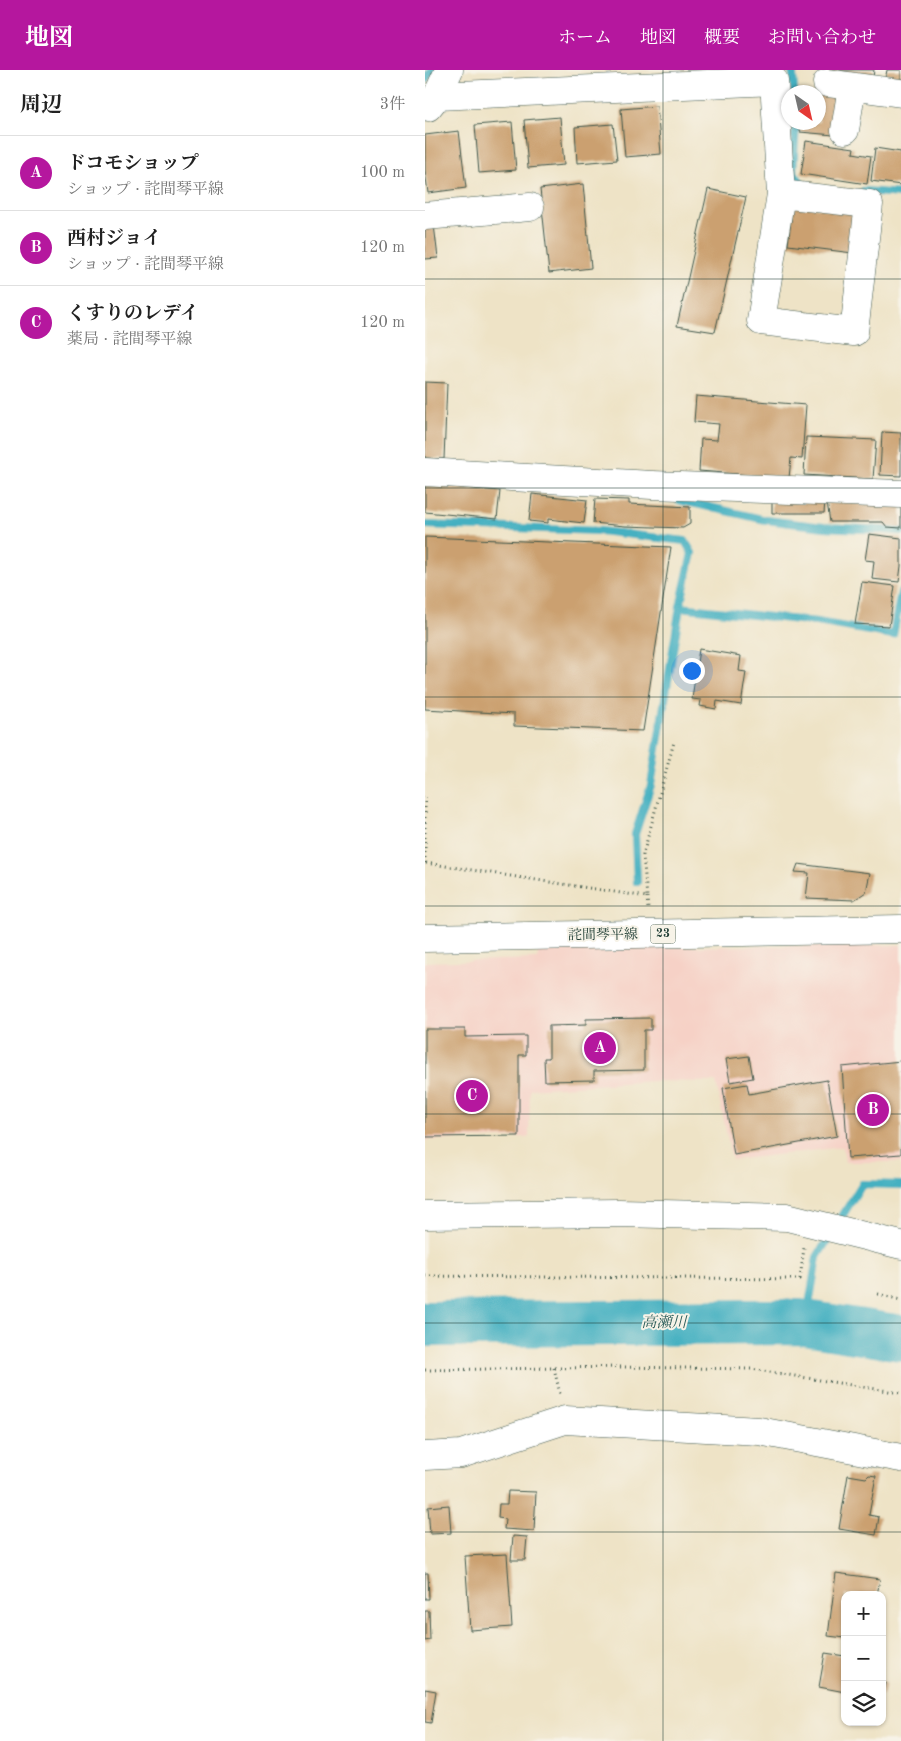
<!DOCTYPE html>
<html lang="ja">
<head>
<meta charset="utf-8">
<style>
  body { margin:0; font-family:"Old Standard TT","Noto Serif JP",serif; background:#f2f2f2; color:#222 }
  .controls { position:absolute; right:15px; bottom:15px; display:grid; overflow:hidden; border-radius:10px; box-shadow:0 1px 4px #0004 }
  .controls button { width:45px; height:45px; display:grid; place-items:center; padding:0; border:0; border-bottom:1px solid #e0e0e0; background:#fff; color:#222; font:25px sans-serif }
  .compass { position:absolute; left:356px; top:15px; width:45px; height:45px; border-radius:50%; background:#fff; box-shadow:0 1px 4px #0004; rotate:146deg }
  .you { position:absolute; left:266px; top:600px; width:18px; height:18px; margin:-12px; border:4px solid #fff; border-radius:50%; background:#1a73e8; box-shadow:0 0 0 8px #1a73e833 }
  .badge { display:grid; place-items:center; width:32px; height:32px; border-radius:50%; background:#b5179e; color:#fff; font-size:16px; font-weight:700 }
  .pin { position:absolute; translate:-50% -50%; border:2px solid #fff; box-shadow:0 1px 5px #0006 }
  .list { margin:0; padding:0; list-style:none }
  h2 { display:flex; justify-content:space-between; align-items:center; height:65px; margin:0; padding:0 20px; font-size:21px }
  h2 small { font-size:16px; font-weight:400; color:#767676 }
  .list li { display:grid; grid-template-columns:32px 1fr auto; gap:15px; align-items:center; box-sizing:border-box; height:75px; padding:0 20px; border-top:1px solid #e0e0e0 }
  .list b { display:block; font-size:19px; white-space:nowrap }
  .list p { margin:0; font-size:16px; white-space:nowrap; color:#767676 }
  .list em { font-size:16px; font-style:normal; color:#767676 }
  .icon { flex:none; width:28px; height:28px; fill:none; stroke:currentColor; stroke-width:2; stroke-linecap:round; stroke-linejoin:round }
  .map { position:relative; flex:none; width:476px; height:1671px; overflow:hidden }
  header { display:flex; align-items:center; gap:30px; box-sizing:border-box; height:70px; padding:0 25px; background:#b5179e; color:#fff }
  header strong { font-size:24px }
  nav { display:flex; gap:28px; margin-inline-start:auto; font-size:18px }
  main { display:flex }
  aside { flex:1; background:#fff }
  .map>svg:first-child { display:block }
  .built { fill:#f6d1c6 }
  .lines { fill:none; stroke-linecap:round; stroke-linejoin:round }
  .stream { stroke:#44b0c1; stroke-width:8 }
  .river { stroke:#44b0c1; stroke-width:46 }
  .building { fill:#cba070 }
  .minor-casing { stroke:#3e564a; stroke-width:29 }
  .major-casing { stroke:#3e564a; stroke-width:29 }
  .path { stroke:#3e564a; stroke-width:3; stroke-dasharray:1 4; stroke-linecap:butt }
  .minor { stroke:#fff; stroke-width:28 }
  .major { stroke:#fff; stroke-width:28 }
  .grid { fill:none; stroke:#1f3d34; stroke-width:1; stroke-opacity:0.55 }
  .labels { text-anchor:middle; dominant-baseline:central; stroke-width:4; stroke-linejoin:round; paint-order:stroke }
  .shield { fill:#f7f3e8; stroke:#60746a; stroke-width:1 }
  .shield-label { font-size:12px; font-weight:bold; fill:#1f3d34 }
  .street-label { font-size:14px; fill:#1f3d34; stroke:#f7f3e8 }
  .water-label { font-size:15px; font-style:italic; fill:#285a57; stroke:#f7f3e8 }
</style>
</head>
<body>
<header>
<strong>地図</strong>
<nav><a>ホーム</a><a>地図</a><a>概要</a><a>お問い合わせ</a></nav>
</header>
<main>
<aside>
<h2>周辺<small>3件</small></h2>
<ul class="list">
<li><span class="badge">A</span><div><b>ドコモショップ</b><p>ショップ · 詫間琴平線</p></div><em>100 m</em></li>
<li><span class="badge">B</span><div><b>西村ジョイ</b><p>ショップ · 詫間琴平線</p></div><em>120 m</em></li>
<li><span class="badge">C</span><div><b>くすりのレデイ</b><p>薬局 · 詫間琴平線</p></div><em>120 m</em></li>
</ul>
</aside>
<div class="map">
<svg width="476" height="1671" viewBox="0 0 476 1671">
  <rect width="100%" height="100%" fill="#f7f3e8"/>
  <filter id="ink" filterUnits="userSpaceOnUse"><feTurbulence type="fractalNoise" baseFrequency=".02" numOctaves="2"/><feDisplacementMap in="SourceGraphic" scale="10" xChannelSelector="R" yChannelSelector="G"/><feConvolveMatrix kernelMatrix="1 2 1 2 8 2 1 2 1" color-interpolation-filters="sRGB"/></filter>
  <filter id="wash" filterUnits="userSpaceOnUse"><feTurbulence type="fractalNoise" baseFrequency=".0096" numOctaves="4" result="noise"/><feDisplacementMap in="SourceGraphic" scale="20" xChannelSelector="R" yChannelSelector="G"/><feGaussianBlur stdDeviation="1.12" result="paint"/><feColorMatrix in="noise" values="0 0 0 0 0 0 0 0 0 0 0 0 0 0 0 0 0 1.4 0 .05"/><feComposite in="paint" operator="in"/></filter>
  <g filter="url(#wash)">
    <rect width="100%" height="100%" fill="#eee3c6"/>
    <polygon class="built" points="476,875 476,1092 420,1092 418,1077 307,1090 291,1012 229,1011 105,1019 104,1067 0,1070 0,892 112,889 114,878"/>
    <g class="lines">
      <g class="stream">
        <polyline points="366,0 368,4 369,22"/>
        <polyline points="0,10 7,0"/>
        <polyline points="371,52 368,101 378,116 382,116"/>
        <polyline points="439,121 476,124"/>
        <polyline points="254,430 341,450 399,457 476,461"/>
        <polyline points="0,455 175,461 260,471 267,483 255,537"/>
        <polyline points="212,812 210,764 226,715 255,537 392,552 468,565 476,522"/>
        <polyline points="381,1253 392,1187 437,1114 476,1115"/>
      </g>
      <polyline class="river" points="0,1254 374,1252 476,1268"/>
    </g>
    <g id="blocks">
      <g class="building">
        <polygon points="407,0 449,0 448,8"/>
        <polygon points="462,0 476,0 476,12 460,10"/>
        <polygon points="394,25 413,27 409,65 375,62 376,52 394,52"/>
        <polygon points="232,36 236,84 200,87 196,39"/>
        <polygon points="135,47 139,95 103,98 99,50"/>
        <polygon points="87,52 91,100 54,103 50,55"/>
        <polygon points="188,54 192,90 152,93 150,57"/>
        <polygon points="34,61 41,118 3,123 0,100 0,65"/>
        <polygon points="381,71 429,78 428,83 446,86 442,114 376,104"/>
        <polygon points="450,78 476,82 476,115 446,111"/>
        <polygon points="158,114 166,198 124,203 115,119"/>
        <polygon points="283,119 321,127 290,262 252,256"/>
        <polygon points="368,135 432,142 428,183 363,175"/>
        <polygon points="9,155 13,188 0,189 0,156"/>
        <polygon points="0,312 22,313 19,389 0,388"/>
        <polygon points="271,326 381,335 377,389 366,388 364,408 274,401 276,369 292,370 294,354 269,352"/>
        <polygon points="457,362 476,363 476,406 455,405"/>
        <polygon points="381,367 451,370 448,409 379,405"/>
        <polygon points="0,415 75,421 72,449 0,442"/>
        <polygon points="107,424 162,430 159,453 123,449 123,453 104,451"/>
        <polygon points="170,429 204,430 204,434 265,437 265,454 258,458 200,456 168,453"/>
        <polygon points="347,429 400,431 399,443 347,443"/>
        <polygon points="402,432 476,434 476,458 462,457 458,452 405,452"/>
        <polygon points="444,464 476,468 476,496 474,512 447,509 449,491 440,490"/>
        <polygon points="0,467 246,477 218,661 89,656 89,644 0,639"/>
        <polygon points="437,512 470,516 464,556 430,554"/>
        <polygon points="274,579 316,586 314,601 321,602 316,635 292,631 291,639 275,636 276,630 267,629"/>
        <polygon points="373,794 445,803 441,822 429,830 381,828 384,803 370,802"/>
        <polygon points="226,948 226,960 219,960 219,1000 169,1001 169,1010 120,1011 119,988 124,988 124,956 161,955 161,949"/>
        <polygon points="0,959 40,959 40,967 101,966 101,985 94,985 94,1066 0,1067"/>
        <polygon points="324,986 328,1008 305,1012 301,989"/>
        <polygon points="476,991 476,1084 423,1088 417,997"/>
        <polygon points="402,1010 412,1066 309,1085 298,1018 322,1014 324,1024"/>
        <polygon points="423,1405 441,1408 444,1405 451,1406 444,1445 454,1447 451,1465 414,1459"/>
        <polygon points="83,1421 111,1422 109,1461 79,1459 80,1449 73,1448 74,1434 82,1434"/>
        <polygon points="24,1435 26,1463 5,1464 3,1437"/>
        <polygon points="88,1466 102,1467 100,1490 86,1490"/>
        <polygon points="82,1484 87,1557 45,1560 40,1486"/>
        <polygon points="0,1503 3,1503 4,1529 0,1529"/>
        <polygon points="411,1503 455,1509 452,1525 420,1525 420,1568 403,1566"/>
        <polygon points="0,1541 4,1541 5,1570 0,1571"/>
        <polygon points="400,1583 420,1586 420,1622 394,1617"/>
        <polygon points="457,1612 461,1613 458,1625 457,1625"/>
        <polygon points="0,1619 11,1621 6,1653 0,1652"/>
      </g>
    </g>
  </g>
  <g filter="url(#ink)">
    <use href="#blocks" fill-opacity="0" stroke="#3e564a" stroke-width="1"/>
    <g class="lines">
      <defs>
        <g id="minor">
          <polyline points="402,13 476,23"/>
          <polyline points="12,26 349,11 356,124 336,251 429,262 444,134 356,124"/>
          <polyline points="3,37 12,26 24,0"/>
          <polyline points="420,60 427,17"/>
          <polyline points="0,146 105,137"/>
          <polyline points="0,402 227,415 476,424"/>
          <polyline points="0,1145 194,1143 362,1147 476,1175"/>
          <polyline points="0,1386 36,1384 140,1350 334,1361 476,1388"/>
        </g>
        <polyline id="major" points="0,868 476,859"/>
      </defs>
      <use href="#minor" class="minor-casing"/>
      <use href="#major" class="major-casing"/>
      <g class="path">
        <polyline points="0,727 0,793"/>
        <polyline points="1,793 222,827 218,785 249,672"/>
        <polyline points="222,827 223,839"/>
        <polyline points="0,1206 375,1209 379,1178"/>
        <polyline points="453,1224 476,1230"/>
        <polyline points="129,1298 135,1324"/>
        <polyline points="0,1300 194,1297 326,1299 476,1323"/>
      </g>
      <use href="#minor" class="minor"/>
      <use href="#major" class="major"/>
    </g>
  </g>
  <path class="grid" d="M238 0V1671M0 209H476M0 418H476M0 627H476M0 836H476M0 1044H476M0 1253H476M0 1462H476"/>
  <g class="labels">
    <rect class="shield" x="225.5" y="854.5" width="25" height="19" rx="4"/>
    <g class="shield-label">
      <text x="238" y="864">23</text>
    </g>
    <g class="street-label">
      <text transform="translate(178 865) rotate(-1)">詫間琴平線</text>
    </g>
    <g class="water-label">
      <text x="239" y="1253">高瀬川</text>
    </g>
  </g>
</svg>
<div class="controls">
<button>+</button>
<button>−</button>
<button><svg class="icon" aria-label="layers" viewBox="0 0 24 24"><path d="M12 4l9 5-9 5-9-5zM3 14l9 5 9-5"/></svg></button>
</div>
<svg class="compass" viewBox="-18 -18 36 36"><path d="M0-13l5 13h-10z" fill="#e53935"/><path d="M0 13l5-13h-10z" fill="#767676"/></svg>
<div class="you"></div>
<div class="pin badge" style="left:175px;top:978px">A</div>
<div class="pin badge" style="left:448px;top:1040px">B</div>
<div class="pin badge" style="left:47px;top:1026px">C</div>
</div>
</main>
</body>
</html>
